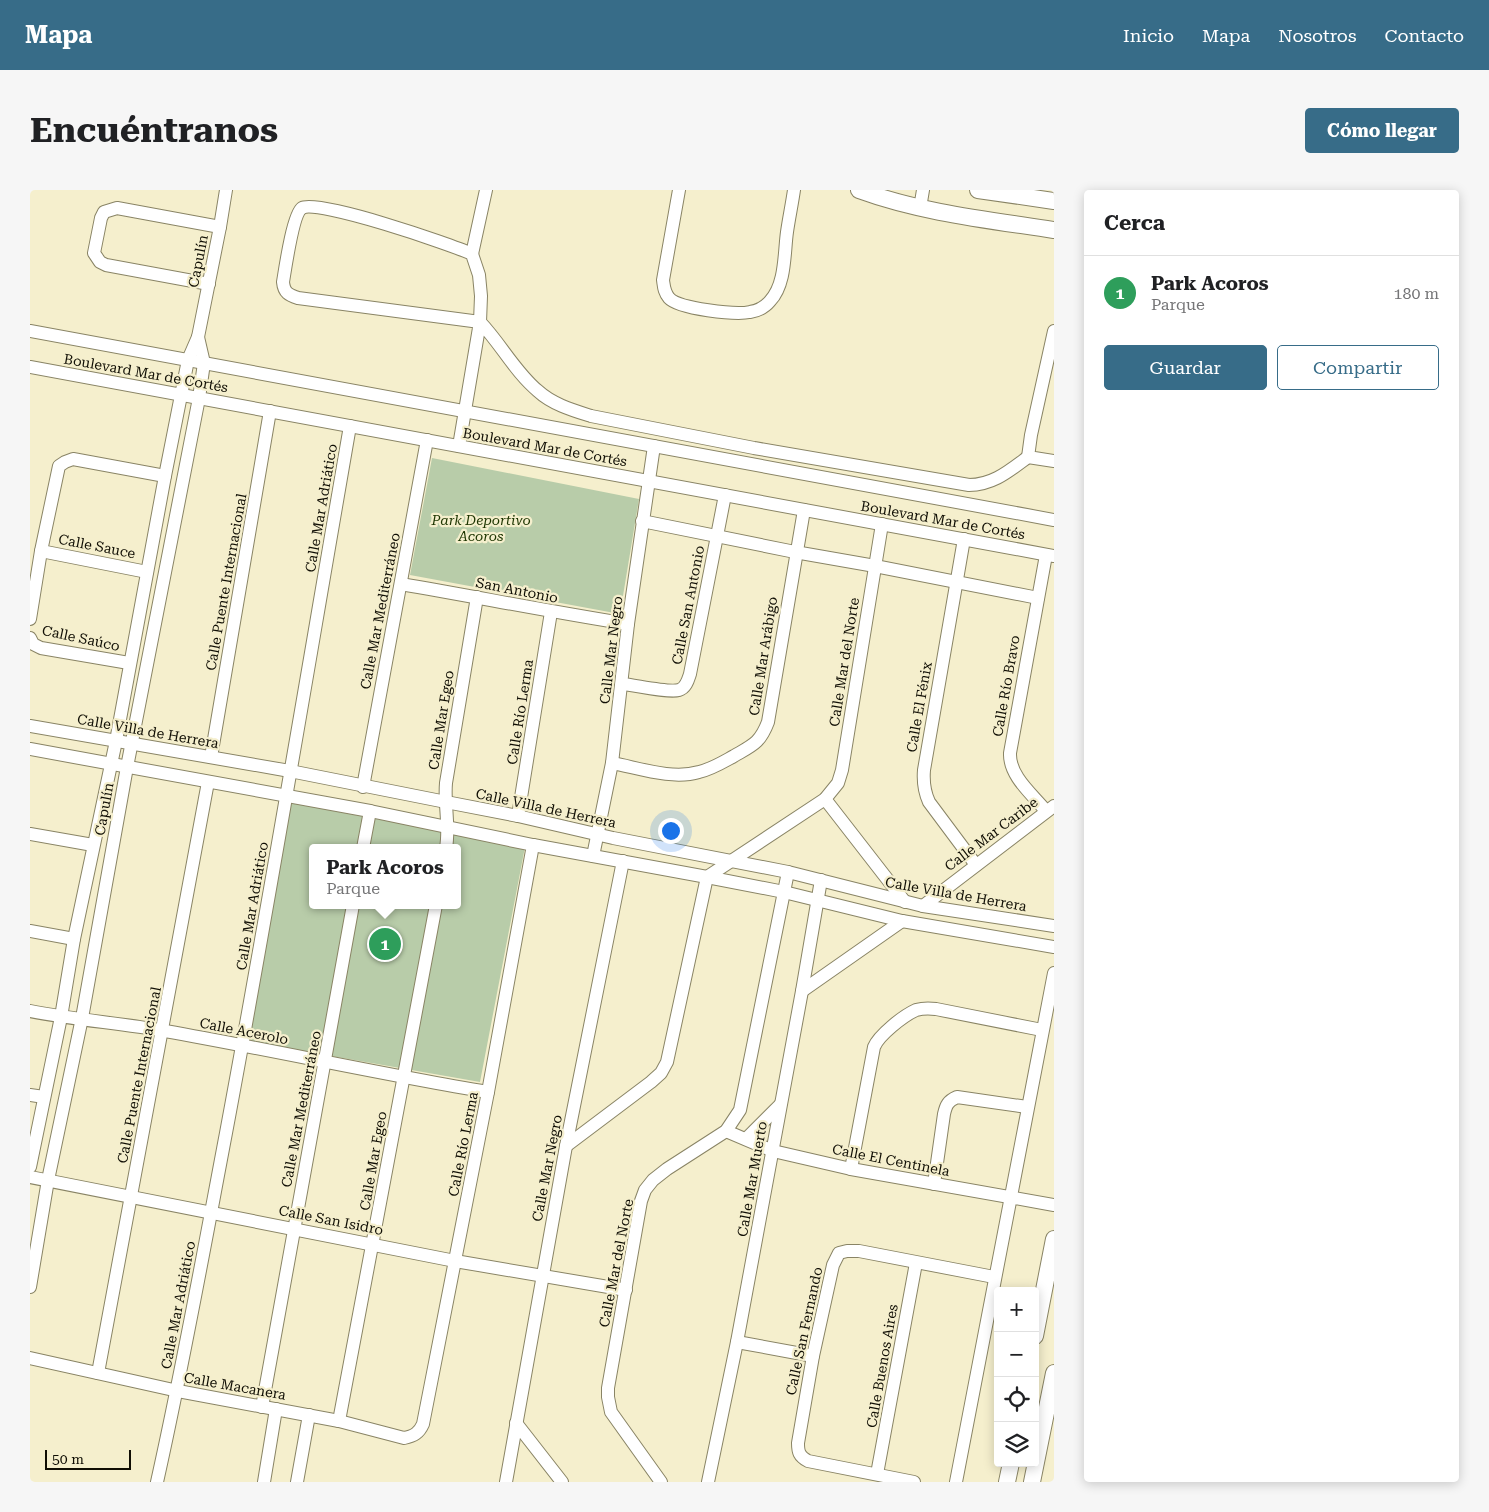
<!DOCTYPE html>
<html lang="es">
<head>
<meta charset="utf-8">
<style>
  body { margin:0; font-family:"Roboto Serif",serif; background:#f6f6f6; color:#202124 }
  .controls { position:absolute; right:15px; bottom:15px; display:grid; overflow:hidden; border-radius:5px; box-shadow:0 2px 12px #0003 }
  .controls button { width:45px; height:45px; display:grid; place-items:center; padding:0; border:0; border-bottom:1px solid #e0e0e0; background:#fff; color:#202124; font:25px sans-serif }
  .scale { position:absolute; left:15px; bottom:12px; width:86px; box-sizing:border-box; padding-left:5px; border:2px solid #100e04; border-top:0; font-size:14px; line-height:18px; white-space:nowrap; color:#100e04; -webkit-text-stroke:4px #f5efcd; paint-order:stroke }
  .you { position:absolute; left:640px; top:640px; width:18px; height:18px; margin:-12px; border:4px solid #fff; border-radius:50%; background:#1a73e8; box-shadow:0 0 0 8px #1a73e833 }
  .badge { display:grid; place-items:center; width:32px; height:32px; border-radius:50%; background:#376c88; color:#fff; font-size:16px; font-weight:700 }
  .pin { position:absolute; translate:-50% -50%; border:2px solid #fff; box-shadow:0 1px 5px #0006 }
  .popup { position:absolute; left:279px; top:654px; width:152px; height:65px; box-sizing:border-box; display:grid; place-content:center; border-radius:5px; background:#fff; filter:drop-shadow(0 1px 4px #0005); font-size:16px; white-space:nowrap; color:#757577 }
  .popup b { font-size:19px; color:#202124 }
  .popup::after { content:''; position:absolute; left:50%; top:100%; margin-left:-10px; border:10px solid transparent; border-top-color:#fff }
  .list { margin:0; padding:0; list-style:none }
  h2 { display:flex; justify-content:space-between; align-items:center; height:65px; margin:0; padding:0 20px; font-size:21px }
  h2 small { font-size:16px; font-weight:400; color:#757577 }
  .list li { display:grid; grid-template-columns:32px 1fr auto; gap:15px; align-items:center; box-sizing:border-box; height:75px; padding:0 20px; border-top:1px solid #e0e0e0 }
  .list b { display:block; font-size:19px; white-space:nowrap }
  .list p { margin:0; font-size:16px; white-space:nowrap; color:#757577 }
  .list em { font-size:16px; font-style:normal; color:#757577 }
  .actions { display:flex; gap:10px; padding:15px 20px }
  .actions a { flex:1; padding:11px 0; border:1px solid #376c88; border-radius:5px; text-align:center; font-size:18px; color:#376c88 }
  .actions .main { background:#376c88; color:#fff }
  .icon { flex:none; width:28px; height:28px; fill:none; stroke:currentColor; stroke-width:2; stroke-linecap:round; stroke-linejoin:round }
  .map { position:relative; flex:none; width:1024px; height:1292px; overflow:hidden; border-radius:5px }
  header { display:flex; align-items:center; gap:30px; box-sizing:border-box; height:70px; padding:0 25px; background:#376c88; color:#fff }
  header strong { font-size:24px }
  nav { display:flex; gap:28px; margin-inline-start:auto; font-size:18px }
  .intro { display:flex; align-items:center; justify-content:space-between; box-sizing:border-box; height:120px; padding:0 30px }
  h1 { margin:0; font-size:35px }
  .button { padding:12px 22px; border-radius:5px; background:#376c88; color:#fff; font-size:18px; font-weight:700 }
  main { display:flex; gap:30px; padding:0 30px }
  aside { flex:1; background:#fff; border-radius:5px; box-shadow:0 2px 12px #0003 }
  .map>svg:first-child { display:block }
  .green { fill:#b8cca9; fill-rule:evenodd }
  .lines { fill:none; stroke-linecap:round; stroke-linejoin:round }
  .minor-casing { stroke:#898465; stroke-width:14 }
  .major-casing { stroke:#898465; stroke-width:18 }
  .minor { stroke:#fff; stroke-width:12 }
  .major { stroke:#fff; stroke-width:16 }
  .labels { text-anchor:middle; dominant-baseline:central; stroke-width:4.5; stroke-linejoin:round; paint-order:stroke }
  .street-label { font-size:14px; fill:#100e04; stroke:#f5efcd }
  .park-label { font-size:14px; font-style:italic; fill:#1d3500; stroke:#f5efcd }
</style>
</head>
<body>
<header>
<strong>Mapa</strong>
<nav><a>Inicio</a><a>Mapa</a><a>Nosotros</a><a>Contacto</a></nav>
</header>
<div class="intro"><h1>Encuéntranos</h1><a class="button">Cómo llegar</a></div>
<main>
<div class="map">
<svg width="1024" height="1292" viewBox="0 0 1024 1292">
  <rect width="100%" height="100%" fill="#f5efcd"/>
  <g class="green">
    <polygon points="402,268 609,309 590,424 380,385"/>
    <path d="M262 613 495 657 450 892 215 851 258 623ZM282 658H428V715H282Z"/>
  </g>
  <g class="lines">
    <defs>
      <g id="minor">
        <path d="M649 0 633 90C634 97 634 102 639 108 649 119 706 125 720 122 727 121 735 117 740 111 756 94 754 63 757 42 759 28 762 14 764 0"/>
        <polyline points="890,18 893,0"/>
        <polyline points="442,64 456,0"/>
        <polyline points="179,94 76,75 70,72 64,63 71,28 74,22 87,18 190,37"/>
        <polyline points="0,141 1024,330"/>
        <polyline points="1024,141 1001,245 998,267 1024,271"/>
        <polyline points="0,177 1024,366"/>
        <path d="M429 256 450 132 451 106 449 85 442 64C420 54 288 9 272 18 263 24 255 80 253 92 254 103 259 105 268 108L450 132C471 154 485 182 508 201 522 214 542 220 561 226L724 258 939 295C963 295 979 281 998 267"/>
        <polyline points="612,331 765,362 845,376 1008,408"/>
        <path d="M934 349 894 580C893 592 894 601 899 612L946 675"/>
        <polyline points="11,361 117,382"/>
        <path d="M371 394C447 407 522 422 598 434"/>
        <polyline points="0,429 11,361 29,276 35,272 43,269 135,286"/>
        <polyline points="0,448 3,454 11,458 99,473"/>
        <path d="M592 494C605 495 638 503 649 500 656 498 658 490 660 484L695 305"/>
        <polyline points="0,536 260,581 416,612 488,626 583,648 758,682 893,716 1024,736"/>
        <polyline points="0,559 340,621 503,655 677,687 754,702 872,731 1024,757"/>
        <polyline points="181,567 240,221"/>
        <path d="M582 573C609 578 642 590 669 582 682 579 693 572 704 566 723 555 730 553 738 532L774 320"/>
        <polyline points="333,597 397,250"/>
        <polyline points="795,609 875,712"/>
        <path d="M1016 621C1002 604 979 586 980 563L1016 365"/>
        <polyline points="488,626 521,422"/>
        <polyline points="0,644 63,655"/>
        <polyline points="333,658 340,621"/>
        <path d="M416 658C420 636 414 615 416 593L447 407"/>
        <polyline points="563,666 582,573 598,434 624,256"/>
        <polyline points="893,716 1024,616"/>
        <polyline points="0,741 44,749"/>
        <polyline points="772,801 872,731"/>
        <path d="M0 821C45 830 90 833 135 841 243 860 350 884 458 902"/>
        <polyline points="0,905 14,907"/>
        <polyline points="696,941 743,961 821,979 1024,1015"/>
        <polyline points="716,949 750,915"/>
        <polyline points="536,956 621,892 631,883 637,872 677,687 795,609 808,593 812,580 852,334"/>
        <polyline points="0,977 31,827 44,749 86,551 135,286 158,170 168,147 190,37 196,0"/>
        <path d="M821 979 844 857C849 845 873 826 886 820 893 818 899 818 906 819L1012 840"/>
        <polyline points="0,987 425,1071 596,1100"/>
        <path d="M904 994 914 924C916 915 918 911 927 907L997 917"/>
        <polyline points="0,1097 18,990 52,828 97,577 169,208 174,173 168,147"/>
        <polyline points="707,1152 783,1166"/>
        <path d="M0 1168 148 1201 309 1231 374 1248C384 1246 389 1243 393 1234L458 902 503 655"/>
        <polyline points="68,1183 178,592"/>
        <polyline points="232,1217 323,715"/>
        <polyline points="309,1231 406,715"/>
        <polyline points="486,1233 532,1292"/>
        <polyline points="847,1284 886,1073"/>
        <path d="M127 1292C153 1176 174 1059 196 943 240 708 279 472 320 236"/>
        <polyline points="234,1292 246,1219"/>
        <polyline points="267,1292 279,1225"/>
        <polyline points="476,1292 536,956 593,671"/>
        <polyline points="631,1292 581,1222 578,1207 578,1198 611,1011 615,1000 623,990 637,979 696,941 710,920 758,682"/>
        <polyline points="678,1292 707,1152 772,801 791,690"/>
        <path d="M884 1292 778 1271C769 1266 768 1262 768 1253L783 1166 803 1075 809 1063 817 1061H829L964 1087"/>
        <polyline points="926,1292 1024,783"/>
      </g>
      <g id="major">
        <path d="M829 0C892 23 959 30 1024 40"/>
        <polyline points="948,0 1024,11"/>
        <polyline points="1005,1146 1024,1049"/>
        <polyline points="977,1292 981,1273"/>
        <polyline points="1002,1292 1024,1183"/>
      </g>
    </defs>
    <use href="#minor" class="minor-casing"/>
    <use href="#major" class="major-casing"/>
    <use href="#minor" class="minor"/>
    <use href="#major" class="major"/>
  </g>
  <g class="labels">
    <g class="street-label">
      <text transform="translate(168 71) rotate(-79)">Capulín</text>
      <text transform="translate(116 183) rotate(10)">Boulevard Mar de Cortés</text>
      <text transform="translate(515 257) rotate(10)">Boulevard Mar de Cortés</text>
      <text transform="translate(291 318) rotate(-80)">Calle Mar Adriático</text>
      <text transform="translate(913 330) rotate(10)">Boulevard Mar de Cortés</text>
      <text transform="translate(67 356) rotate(11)">Calle Sauce</text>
      <text transform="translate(196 392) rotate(-80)">Calle Puente Internacional</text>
      <text transform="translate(487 400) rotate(11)">San Antonio</text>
      <text transform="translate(658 415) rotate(-79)">Calle San Antonio</text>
      <text transform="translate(350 421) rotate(-79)">Calle Mar Mediterráneo</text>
      <text transform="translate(51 448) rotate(12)">Calle Saúco</text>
      <text transform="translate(581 460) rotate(-83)">Calle Mar Negro</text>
      <text transform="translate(733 466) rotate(-81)">Calle Mar Arábigo</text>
      <text transform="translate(814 472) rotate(-81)">Calle Mar del Norte</text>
      <text transform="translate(976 496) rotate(-80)">Calle Río Bravo</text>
      <text transform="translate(889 517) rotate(-80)">Calle El Fénix</text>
      <text transform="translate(490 522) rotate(-81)">Calle Río Lerma</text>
      <text transform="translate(411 530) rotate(-81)">Calle Mar Egeo</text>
      <text transform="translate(118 541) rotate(10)">Calle Villa de Herrera</text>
      <text transform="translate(516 618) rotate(12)">Calle Villa de Herrera</text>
      <text transform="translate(74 619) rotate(-80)">Capulín</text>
      <text transform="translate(961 644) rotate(-37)">Calle Mar Caribe</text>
      <text transform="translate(926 704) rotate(10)">Calle Villa de Herrera</text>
      <text transform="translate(222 716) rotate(-80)">Calle Mar Adriático</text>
      <text transform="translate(214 841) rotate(11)">Calle Acerolo</text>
      <text transform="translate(109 885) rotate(-79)">Calle Puente Internacional</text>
      <text transform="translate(271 919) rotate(-79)">Calle Mar Mediterráneo</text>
      <text transform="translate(433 954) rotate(-79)">Calle Río Lerma</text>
      <text transform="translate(861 970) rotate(11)">Calle El Centinela</text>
      <text transform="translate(343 971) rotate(-80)">Calle Mar Egeo</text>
      <text transform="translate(517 978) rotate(-79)">Calle Mar Negro</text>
      <text transform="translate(722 989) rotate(-80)">Calle Mar Muerto</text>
      <text transform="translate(301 1030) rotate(11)">Calle San Isidro</text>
      <text transform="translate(586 1073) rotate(-79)">Calle Mar del Norte</text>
      <text transform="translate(148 1115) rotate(-79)">Calle Mar Adriático</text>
      <text transform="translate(774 1141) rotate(-78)">Calle San Fernando</text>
      <text transform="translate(852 1176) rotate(-80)">Calle Buenos Aires</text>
      <text transform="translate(205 1196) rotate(10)">Calle Macanera</text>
    </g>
    <g class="park-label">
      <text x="451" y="330">Park Deportivo<tspan x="451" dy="16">Acoros</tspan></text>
    </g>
  </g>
</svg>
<div class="controls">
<button>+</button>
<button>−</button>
<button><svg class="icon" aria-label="locate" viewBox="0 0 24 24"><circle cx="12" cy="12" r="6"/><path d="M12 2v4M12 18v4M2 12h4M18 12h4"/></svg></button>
<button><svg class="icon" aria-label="layers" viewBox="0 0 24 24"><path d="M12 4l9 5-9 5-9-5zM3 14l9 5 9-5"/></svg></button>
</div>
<div class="scale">50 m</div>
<div class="you"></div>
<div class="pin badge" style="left:355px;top:754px;background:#2e9e5b">1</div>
<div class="popup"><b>Park Acoros</b>Parque</div>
</div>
<aside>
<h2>Cerca<small></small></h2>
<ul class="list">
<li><span class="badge" style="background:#2e9e5b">1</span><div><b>Park Acoros</b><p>Parque</p></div><em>180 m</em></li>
</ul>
<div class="actions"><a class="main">Guardar</a><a>Compartir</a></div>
</aside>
</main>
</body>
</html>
